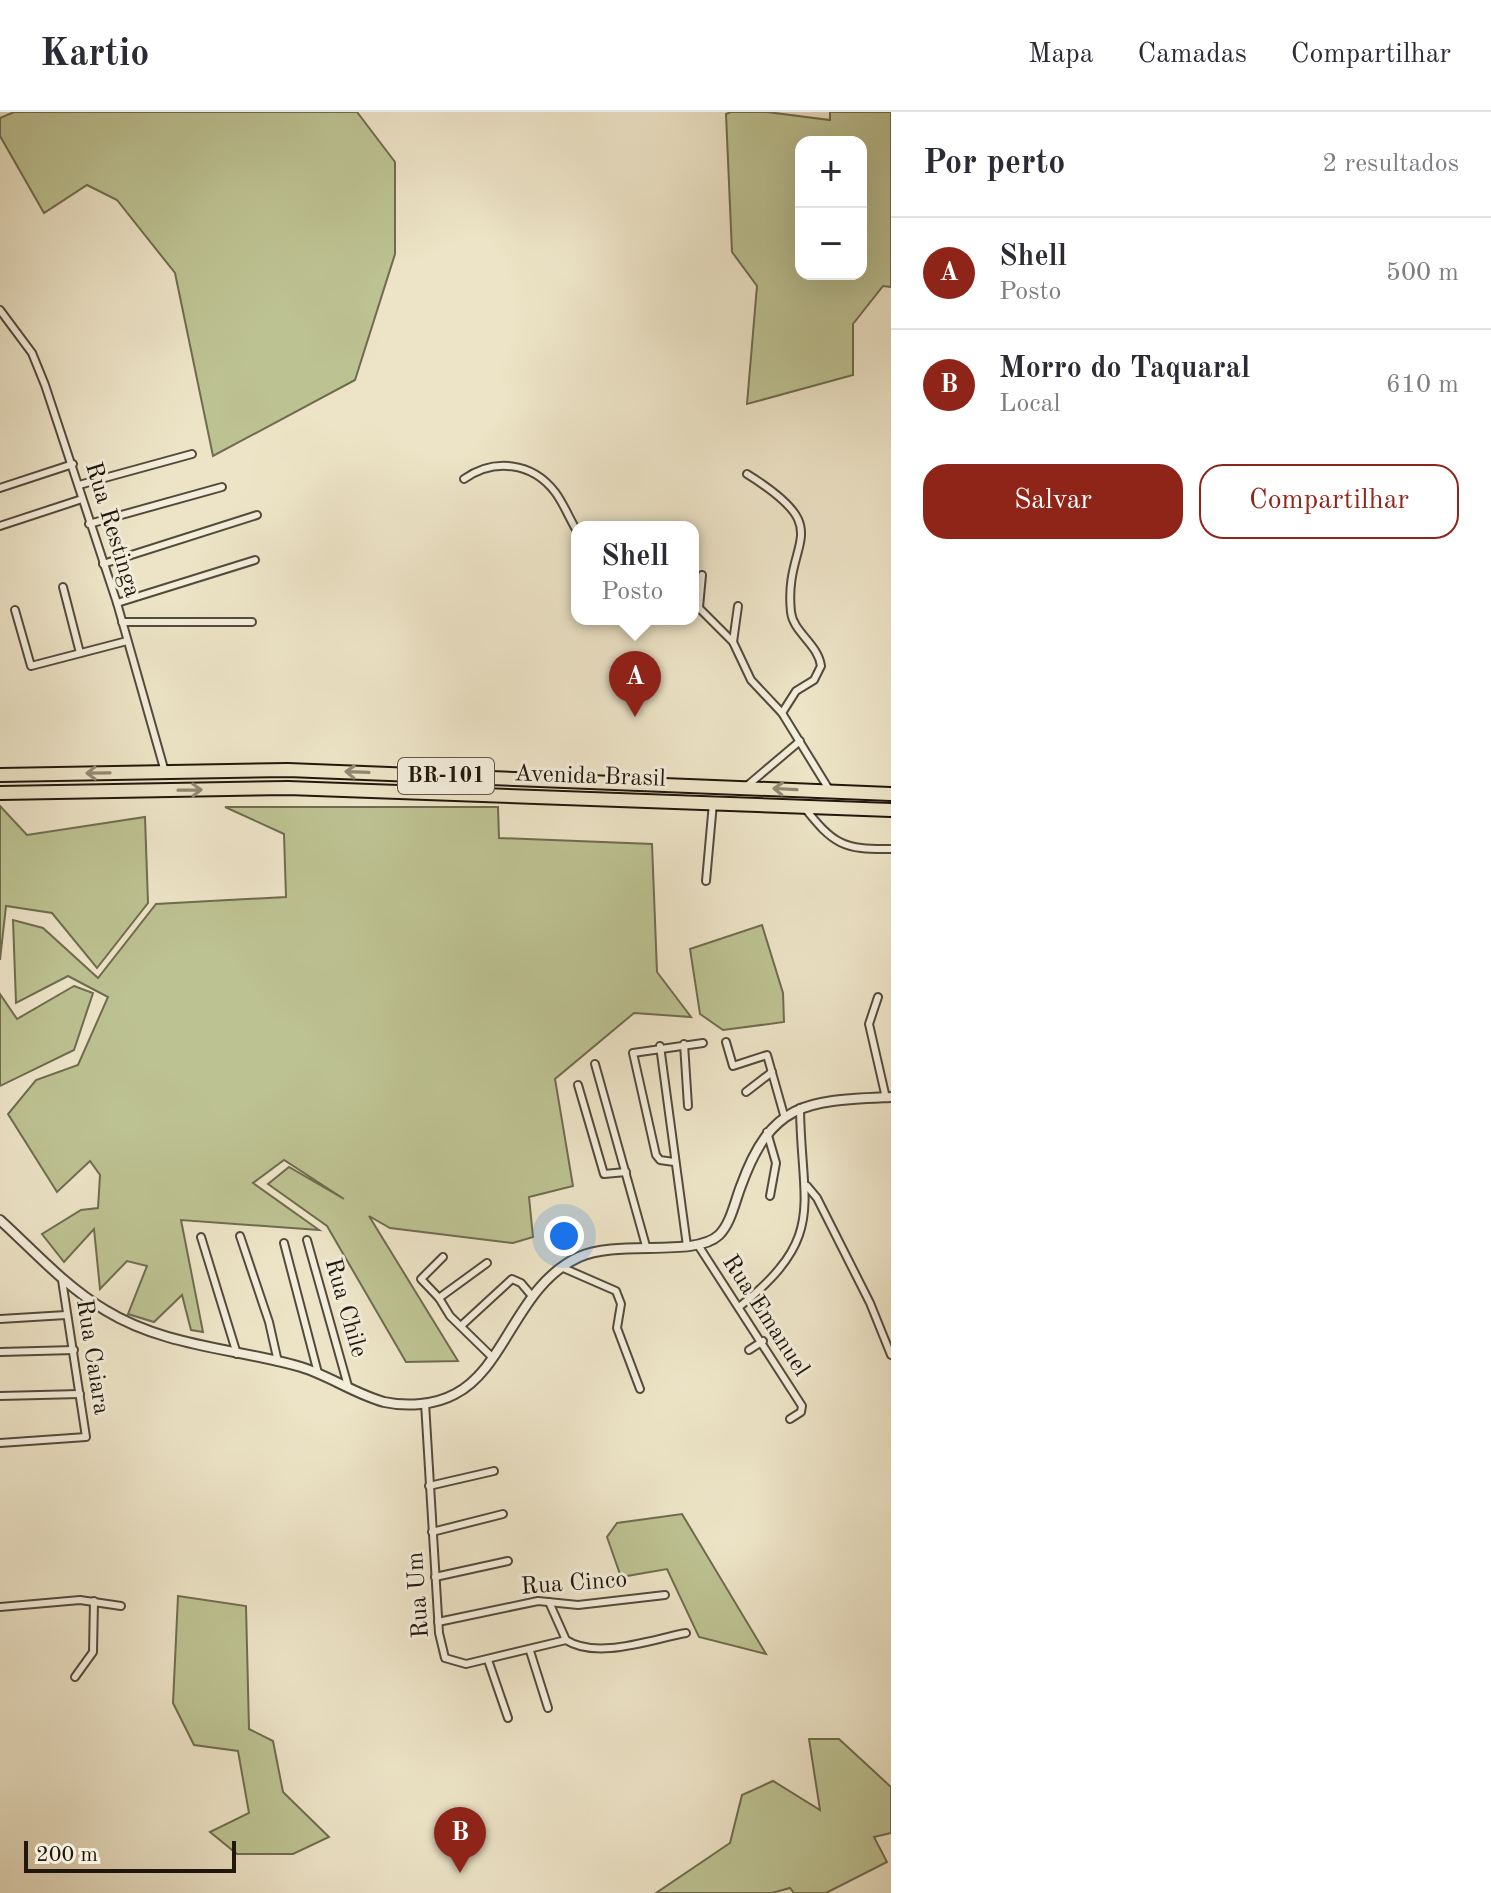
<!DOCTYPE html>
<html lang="pt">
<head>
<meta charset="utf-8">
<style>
  body { margin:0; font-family:"Old Standard TT",serif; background:#f7f7f7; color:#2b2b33 }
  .controls { position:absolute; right:24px; top:24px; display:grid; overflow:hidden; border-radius:16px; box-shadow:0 8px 32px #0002 }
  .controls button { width:72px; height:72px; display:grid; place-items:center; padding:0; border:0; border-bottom:2px solid #e1e1e2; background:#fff; color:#2b2b33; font:40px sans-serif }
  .scale { position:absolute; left:24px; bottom:20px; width:212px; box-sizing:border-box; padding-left:8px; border:4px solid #21170c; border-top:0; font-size:22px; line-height:28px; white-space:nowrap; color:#21170c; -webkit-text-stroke:6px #f3eddb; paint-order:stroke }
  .you { position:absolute; left:564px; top:1124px; width:28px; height:28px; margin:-20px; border:6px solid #fff; border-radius:50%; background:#1a73e8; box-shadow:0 0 0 12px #1a73e833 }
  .badge { display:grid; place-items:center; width:52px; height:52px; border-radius:50%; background:#8f2418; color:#fff; font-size:26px; font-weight:700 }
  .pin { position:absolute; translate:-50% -66px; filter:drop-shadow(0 2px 4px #0008) }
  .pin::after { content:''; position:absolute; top:42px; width:28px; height:24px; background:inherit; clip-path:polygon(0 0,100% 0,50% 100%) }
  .popup { position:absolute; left:571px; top:409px; width:128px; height:104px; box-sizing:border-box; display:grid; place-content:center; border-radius:16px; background:#fff; filter:drop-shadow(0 2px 6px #0005); font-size:26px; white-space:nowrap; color:#7c7c81 }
  .popup b { font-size:30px; color:#2b2b33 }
  .popup::after { content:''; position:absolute; left:50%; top:100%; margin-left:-16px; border:16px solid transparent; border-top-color:#fff }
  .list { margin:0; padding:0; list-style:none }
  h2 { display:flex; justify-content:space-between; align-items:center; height:104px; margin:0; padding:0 32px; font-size:34px }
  h2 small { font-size:26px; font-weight:400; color:#7c7c81 }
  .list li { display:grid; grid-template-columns:52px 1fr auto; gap:24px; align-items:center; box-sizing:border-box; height:112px; padding:0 32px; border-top:2px solid #e1e1e2 }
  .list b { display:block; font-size:30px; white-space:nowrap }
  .list p { margin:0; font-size:26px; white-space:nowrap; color:#7c7c81 }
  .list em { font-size:26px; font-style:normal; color:#7c7c81 }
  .actions { display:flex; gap:16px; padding:24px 32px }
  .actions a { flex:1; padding:18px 0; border:2px solid #8f2418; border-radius:24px; text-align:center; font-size:28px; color:#8f2418 }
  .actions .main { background:#8f2418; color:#fff }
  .map { position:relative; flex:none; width:891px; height:1781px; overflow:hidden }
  header { display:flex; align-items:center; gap:48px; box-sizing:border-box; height:112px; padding:0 40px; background:#fff; border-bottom:2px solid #e1e1e2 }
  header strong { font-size:38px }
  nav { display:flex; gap:44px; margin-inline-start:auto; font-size:28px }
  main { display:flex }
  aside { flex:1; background:#fff }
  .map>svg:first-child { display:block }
  .green { fill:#bdc292; stroke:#6f6c4f; stroke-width:2; fill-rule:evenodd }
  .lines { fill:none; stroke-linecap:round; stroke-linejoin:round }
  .minor-casing { stroke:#544a3b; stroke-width:10 }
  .tertiary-casing { stroke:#544a3b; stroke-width:12 }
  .motorway-casing { stroke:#21170c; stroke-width:16 }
  .minor { stroke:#f3eddb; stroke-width:6 }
  .tertiary { stroke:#f3eddb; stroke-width:8 }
  .motorway { stroke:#ede4c7; stroke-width:12 }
  .oneway { stroke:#918873 }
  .labels { text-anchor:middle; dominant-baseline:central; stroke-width:6; stroke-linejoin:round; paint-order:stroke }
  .shield { fill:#f3eddb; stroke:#60574a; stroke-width:2 }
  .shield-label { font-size:22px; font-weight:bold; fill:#21170c }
  .street-label { font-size:24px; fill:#21170c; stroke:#f3eddb }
</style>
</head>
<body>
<header>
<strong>Kartio</strong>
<nav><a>Mapa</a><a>Camadas</a><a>Compartilhar</a></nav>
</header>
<main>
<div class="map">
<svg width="891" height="1781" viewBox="0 0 891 1781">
  <rect width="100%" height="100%" fill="#ede4c7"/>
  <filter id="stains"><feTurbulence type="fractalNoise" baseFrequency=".0025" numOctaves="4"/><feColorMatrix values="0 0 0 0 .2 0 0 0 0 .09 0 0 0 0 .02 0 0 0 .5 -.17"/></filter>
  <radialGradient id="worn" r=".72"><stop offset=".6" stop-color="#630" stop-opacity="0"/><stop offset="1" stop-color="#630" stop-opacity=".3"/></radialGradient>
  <g class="green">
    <polygon points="14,0 357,0 395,50 395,142 355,268 213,344 175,161 117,88 87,73 44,101 0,24 0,6"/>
    <path d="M731 0H767L830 8V0H891V175L883 174 853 212V263L747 292 757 174 732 140 726 2ZM801 30H861V162H801Z"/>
    <polygon points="0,694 27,723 145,705 148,791 97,856 52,801 6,794 0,848"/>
    <polygon points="225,695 498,695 499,726 652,732 657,860 691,905 634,901 555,967 573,1074 529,1085 533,1125 513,1131 390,1116 369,1104 458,1249 406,1250 327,1114 268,1072 289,1055 344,1087 284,1048 253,1071 319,1118 181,1108 203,1220 191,1218 182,1183 154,1210 128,1202 147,1154 127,1149 100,1177 94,1117 64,1150 42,1122 81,1098 98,1096 100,1063 90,1049 57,1080 8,1002 36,968 78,953 108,885 68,864 16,891 13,808 43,816 98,866 156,792 286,785 284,722"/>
    <polygon points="762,813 783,881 784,910 723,918 700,902 690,837"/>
    <polygon points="74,874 93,881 74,938 0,974 0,882 17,907"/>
    <polygon points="682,1402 766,1542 699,1525 667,1457 621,1465 607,1425 617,1411"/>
    <polygon points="178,1484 246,1494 249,1617 273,1629 283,1680 329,1725 293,1742 237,1742 210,1720 249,1701 238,1639 194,1633 173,1591"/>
    <polygon points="809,1627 839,1627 891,1675 891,1721 874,1725 887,1750 826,1781 794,1781 790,1776 772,1781 656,1781 730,1731 742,1683 773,1669 820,1698"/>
  </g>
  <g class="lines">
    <defs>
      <g id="minor">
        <polyline points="0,198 32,241 45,273 117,491 165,660"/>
        <path d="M747 362C840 420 783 426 791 500 793 520 818 532 821 554L814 568 796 579 782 601"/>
        <path d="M464 367C494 346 532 350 555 380 564 392 569 406 577 419"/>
        <polyline points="79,373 192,342"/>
        <polyline points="0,376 73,352"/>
        <polyline points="89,412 222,375"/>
        <polyline points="0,414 82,387"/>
        <polyline points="103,452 257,403"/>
        <polyline points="63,475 80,541"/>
        <polyline points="693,490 733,530 751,568 782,601 830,679"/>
        <polyline points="117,491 255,448"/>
        <polyline points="699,495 702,463"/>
        <polyline points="15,498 31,554 127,529"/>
        <polyline points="122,510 252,510"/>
        <polyline points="733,530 738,494"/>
        <polyline points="748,673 800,629"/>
        <path d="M804 695C833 732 843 738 891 737"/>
        <polyline points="706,769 713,691"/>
        <polyline points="878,885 869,912 886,986"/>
        <polyline points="726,930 733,954 767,943 784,1003"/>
        <polyline points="684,932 688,994"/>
        <polyline points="660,934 687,1134"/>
        <polyline points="595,952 646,1134"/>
        <polyline points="578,973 604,1062 626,1060"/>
        <polyline points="746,980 772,960"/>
        <polyline points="767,1020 776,1051 770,1084"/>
        <polyline points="674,1050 660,1048 656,1043 633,941 703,931"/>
        <polyline points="807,1074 817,1086 870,1191 891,1243"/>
        <polyline points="240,1124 269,1210 278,1250"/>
        <polyline points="201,1125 237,1242"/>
        <polyline points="307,1128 348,1274"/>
        <polyline points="284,1131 318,1261"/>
        <polyline points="698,1133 802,1294 801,1300 790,1307"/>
        <polyline points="443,1145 421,1167 439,1186 450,1204 491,1244"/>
        <polyline points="561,1155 616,1179 621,1192 617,1216 640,1277"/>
        <polyline points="439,1186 487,1151"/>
        <path d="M739 1195C828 1124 801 1094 800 996"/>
        <polyline points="0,1207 66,1203"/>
        <polyline points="462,1213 512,1167 521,1171 532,1184"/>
        <polyline points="749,1238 763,1229"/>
        <polyline points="0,1240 74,1238"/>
        <polyline points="0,1284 80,1282"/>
        <polyline points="425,1291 439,1521 445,1546 466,1552 566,1528"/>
        <polyline points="0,1331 86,1325 62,1168"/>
        <polyline points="429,1374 494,1359"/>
        <polyline points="432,1420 503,1402"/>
        <polyline points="435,1465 508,1449"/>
        <path d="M549 1490 566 1528C597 1548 652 1527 686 1521"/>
        <polyline points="0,1495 80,1488 121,1494"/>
        <polyline points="438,1510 538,1489 578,1493 665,1483"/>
        <polyline points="530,1539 548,1596"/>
        <polyline points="488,1548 508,1606"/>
        <polyline points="75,1565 93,1540 94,1489"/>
      </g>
      <path id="tertiary" d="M0 1108C34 1139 65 1174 105 1198 165 1235 235 1236 301 1255 330 1264 355 1282 384 1290 407 1295 435 1293 455 1282 507 1255 516 1174 579 1145 617 1127 695 1146 719 1123 731 1111 735 1089 741 1074 772 988 808 989 891 985"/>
      <g id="motorway">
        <polyline points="0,663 288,658 891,682"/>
        <polyline points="0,681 288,676 891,698"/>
      </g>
    </defs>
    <use href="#minor" class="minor-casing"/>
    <use href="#tertiary" class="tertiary-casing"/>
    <use href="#motorway" class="motorway-casing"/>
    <use href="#minor" class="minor"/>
    <use href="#tertiary" class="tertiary"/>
    <use href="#motorway" class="motorway"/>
  </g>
  <defs><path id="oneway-shaft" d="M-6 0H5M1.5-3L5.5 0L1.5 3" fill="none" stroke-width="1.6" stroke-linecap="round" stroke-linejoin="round" transform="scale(2)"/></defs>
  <g class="oneway">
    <use href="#oneway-shaft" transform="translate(357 660) rotate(-178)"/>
    <use href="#oneway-shaft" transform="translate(98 661) rotate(179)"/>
    <use href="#oneway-shaft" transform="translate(785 677) rotate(-177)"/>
    <use href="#oneway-shaft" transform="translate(190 678) rotate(-1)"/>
  </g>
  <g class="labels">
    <rect class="shield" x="398" y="646" width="96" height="36" rx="6"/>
    <g class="shield-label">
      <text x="446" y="664">BR-101</text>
    </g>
    <g class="street-label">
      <text transform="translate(112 418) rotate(73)">Rua Restinga</text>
      <text transform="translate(590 665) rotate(2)">Avenida Brasil</text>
      <text transform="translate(345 1196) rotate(74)">Rua Chile</text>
      <text transform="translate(765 1204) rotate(57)">Rua Emanuel</text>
      <text transform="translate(92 1245) rotate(81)">Rua Caiara</text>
      <text transform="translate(574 1472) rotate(-4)">Rua Cinco</text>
      <text transform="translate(419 1483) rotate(-94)">Rua Um</text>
    </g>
  </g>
  <rect width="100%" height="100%" filter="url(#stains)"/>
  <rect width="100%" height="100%" fill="url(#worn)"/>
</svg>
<div class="controls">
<button>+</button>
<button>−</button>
</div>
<div class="scale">200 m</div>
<div class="you"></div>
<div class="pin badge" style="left:635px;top:605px">A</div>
<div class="popup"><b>Shell</b>Posto</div>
<div class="pin badge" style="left:460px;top:1761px">B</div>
</div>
<aside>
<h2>Por perto<small>2 resultados</small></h2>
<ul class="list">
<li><span class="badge">A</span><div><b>Shell</b><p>Posto</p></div><em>500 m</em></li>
<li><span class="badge">B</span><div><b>Morro do Taquaral</b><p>Local</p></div><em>610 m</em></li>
</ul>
<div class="actions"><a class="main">Salvar</a><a>Compartilhar</a></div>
</aside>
</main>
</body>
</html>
